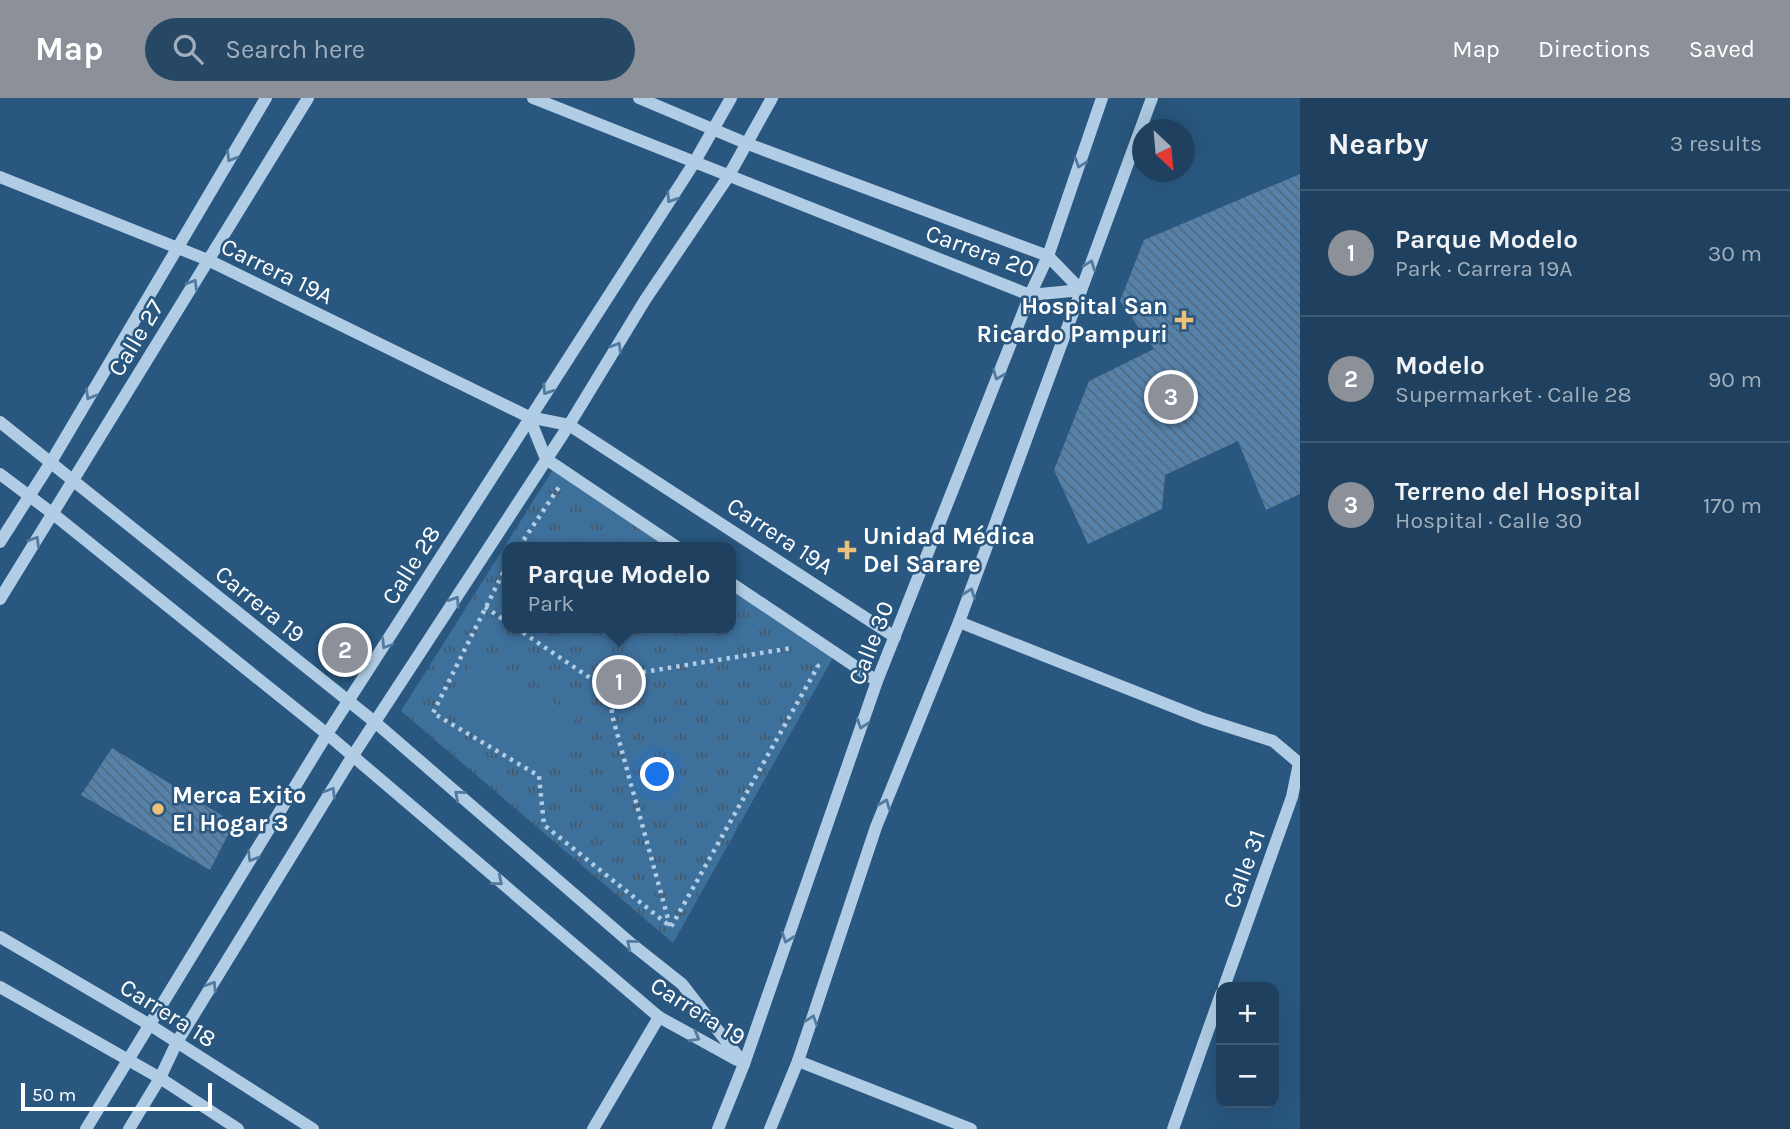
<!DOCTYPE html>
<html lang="en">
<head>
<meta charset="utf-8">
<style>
  body { margin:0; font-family:Karla,sans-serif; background:#274865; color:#f1f3f6 }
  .controls { position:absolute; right:21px; bottom:21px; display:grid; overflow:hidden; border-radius:14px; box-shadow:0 7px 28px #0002 }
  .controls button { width:63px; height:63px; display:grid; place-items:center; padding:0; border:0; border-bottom:2px solid #3c5a74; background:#1f415f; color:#f1f3f6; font:35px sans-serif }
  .compass { position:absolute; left:1132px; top:21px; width:63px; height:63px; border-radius:50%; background:#1f415f; box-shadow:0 7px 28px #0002; rotate:154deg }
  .scale { position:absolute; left:21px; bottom:18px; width:191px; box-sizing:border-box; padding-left:7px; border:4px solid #fff; border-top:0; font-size:19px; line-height:24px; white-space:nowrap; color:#fff; -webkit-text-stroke:5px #29577f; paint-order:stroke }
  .you { position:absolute; left:658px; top:677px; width:24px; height:24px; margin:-18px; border:5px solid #fff; border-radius:50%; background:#1a73e8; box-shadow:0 0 0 10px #1a73e833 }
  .badge { display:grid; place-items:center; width:46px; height:46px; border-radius:50%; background:#8c9099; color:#fff; font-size:23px; font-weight:700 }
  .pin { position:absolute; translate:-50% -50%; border:4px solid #fff; box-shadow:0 2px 7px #0006 }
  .popup { position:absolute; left:502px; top:444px; width:234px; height:91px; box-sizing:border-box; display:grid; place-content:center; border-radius:14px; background:#1f415f; filter:drop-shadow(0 2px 5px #0005); font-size:23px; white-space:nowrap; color:#a1afbd }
  .popup b { font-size:26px; color:#f1f3f6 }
  .popup::after { content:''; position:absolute; left:50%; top:100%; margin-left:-14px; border:14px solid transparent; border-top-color:#1f415f }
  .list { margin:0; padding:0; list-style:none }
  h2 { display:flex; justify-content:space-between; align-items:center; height:91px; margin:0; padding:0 28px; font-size:30px }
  h2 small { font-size:23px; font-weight:400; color:#a1afbd }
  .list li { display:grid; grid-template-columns:46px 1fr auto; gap:21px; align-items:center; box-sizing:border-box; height:126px; padding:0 28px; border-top:2px solid #3c5a74 }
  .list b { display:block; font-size:26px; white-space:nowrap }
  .list p { margin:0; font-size:23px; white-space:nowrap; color:#a1afbd }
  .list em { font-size:23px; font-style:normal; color:#a1afbd }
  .icon { flex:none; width:38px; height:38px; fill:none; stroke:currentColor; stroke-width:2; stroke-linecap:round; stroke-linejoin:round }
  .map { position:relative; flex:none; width:1300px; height:1031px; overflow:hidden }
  header { display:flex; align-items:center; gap:42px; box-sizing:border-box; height:98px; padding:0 35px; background:#8c9099; color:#fff }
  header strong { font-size:33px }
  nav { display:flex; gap:38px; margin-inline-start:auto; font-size:24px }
  .search { width:490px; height:63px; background:#274865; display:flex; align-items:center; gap:18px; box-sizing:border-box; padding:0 24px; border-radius:38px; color:#a1afbd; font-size:26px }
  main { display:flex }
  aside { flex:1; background:#1f415f }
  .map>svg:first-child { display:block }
  .park { fill:url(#park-tufts) }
  .pitch { fill:#3e709c }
  .building { fill:url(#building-back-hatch) }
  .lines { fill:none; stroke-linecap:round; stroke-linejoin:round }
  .path { stroke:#b0cde5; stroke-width:4.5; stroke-dasharray:3.5 5; stroke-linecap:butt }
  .minor { stroke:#b0cde5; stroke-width:12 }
  .oneway { stroke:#527a9e }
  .poi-dot { fill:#ecc078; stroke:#29577f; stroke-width:2.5 }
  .labels { text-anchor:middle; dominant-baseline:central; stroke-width:5; stroke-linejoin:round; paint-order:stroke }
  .street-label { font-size:24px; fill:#fff; stroke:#29577f }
  .poi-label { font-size:24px; font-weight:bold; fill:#fff; stroke:#29577f; text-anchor:start }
</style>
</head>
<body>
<header>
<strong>Map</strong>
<div class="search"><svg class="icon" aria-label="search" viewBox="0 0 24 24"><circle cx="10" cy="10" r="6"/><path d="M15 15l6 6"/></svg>Search here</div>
<nav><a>Map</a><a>Directions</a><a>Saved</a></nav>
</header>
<main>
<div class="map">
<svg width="1300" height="1031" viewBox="0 0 1300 1031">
  <defs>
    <pattern id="park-tufts" width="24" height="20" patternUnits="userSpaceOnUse" patternTransform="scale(1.75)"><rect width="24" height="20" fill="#3e709c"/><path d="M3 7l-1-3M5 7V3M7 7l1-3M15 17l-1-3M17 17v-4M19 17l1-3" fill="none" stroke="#465a6c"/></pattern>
    <pattern id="building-back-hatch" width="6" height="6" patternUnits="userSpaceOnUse" patternTransform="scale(1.75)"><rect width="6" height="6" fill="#5682aa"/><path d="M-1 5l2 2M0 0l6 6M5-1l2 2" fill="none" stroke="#526a80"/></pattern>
  </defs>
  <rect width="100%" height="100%" fill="#29577f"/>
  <polygon class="park" points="559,362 684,449 507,449 507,530 731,530 731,482 835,556 673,845 401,613"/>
  <polygon class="pitch" points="476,556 577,619 542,673 442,611"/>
  <g class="building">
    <polygon points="1300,76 1300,396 1266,412 1238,343 1165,377 1162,411 1088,446 1054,372 1089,283 1154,251 1120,203 1144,142"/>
    <polygon points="112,650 234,725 210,772 81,697"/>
  </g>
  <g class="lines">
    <g class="path">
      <polyline points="519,449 559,389"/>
      <polyline points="507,467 433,615 539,678 544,727 671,829 818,568 814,564"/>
      <polyline points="485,509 507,524"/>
      <polyline points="516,530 611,594"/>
      <polyline points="670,828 612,617 611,594 631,576 792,550"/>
    </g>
    <g class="minor">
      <polyline points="533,0 1030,197 1081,192"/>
      <polyline points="639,0 748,46 1048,158 1081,192"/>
      <polyline points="0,79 208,162 529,319 569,327 895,539"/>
      <polyline points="529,319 546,361 677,449"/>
      <polyline points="0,324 376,625 634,848 682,886 744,966"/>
      <polyline points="0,376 52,415 327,636 659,919 737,962"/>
      <polyline points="0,444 51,364 266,0"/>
      <polyline points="731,485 877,583"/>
      <polyline points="0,501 308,0"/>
      <polyline points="959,524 1204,621 1273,643 1299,665"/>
      <polyline points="0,839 150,927 313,1031"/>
      <polyline points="0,889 160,980 238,1031"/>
      <polyline points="1224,889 1292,699 1299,665"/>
      <polyline points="798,963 971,1031"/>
      <polyline points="86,1031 327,636 694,65 731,0"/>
      <polyline points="129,1031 160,980 177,944 352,659 569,327 645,202 728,79 772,0"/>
      <polyline points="593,1031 659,919"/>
      <polyline points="718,1031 744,966 877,583 1030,197 1048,158 1102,0"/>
      <polyline points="770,1031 798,963 876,729 959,524 1152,0"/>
      <polyline points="1173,1031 1221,896"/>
    </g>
  </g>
  <defs><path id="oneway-chevron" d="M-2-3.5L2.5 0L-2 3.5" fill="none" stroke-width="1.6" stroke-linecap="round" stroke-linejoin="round" transform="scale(1.75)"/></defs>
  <g class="oneway">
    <use href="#oneway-chevron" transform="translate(231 59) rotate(121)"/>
    <use href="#oneway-chevron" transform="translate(1080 65) rotate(109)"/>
    <use href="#oneway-chevron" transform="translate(671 100) rotate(123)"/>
    <use href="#oneway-chevron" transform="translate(1090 167) rotate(-70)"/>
    <use href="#oneway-chevron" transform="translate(193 186) rotate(-59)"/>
    <use href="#oneway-chevron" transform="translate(617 249) rotate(-59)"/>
    <use href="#oneway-chevron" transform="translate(998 277) rotate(111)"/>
    <use href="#oneway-chevron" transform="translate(547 292) rotate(123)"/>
    <use href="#oneway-chevron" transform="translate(90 297) rotate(120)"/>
    <use href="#oneway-chevron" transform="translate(35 443) rotate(-59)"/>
    <use href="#oneway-chevron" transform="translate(970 495) rotate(-70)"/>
    <use href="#oneway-chevron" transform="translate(455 503) rotate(-57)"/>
    <use href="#oneway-chevron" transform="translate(386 546) rotate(122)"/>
    <use href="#oneway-chevron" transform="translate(862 626) rotate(109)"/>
    <use href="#oneway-chevron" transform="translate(331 694) rotate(-58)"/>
    <use href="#oneway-chevron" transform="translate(459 697) rotate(-139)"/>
    <use href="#oneway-chevron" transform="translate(885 706) rotate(-68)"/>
    <use href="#oneway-chevron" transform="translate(252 759) rotate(121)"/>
    <use href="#oneway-chevron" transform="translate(498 783) rotate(40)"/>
    <use href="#oneway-chevron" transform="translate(787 840) rotate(109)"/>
    <use href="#oneway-chevron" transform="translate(631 846) rotate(-140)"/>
    <use href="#oneway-chevron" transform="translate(212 888) rotate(-58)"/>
    <use href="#oneway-chevron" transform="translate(812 922) rotate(-72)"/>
    <use href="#oneway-chevron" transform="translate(695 939) rotate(29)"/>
  </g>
  <g class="poi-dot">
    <path d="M1180.5 211.5h7v7h7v7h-7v7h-7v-7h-7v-7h7z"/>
    <path d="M843.5 441.5h7v7h7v7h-7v7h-7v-7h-7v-7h7z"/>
    <circle cx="158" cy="711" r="7"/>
  </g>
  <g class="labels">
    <g class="street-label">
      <text transform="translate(980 153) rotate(20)">Carrera 20</text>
      <text transform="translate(277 173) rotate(26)">Carrera 19A</text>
      <text transform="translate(136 240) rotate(-59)">Calle 27</text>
      <text transform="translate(780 438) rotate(33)">Carrera 19A</text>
      <text transform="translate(411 467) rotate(-58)">Calle 28</text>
      <text transform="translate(260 506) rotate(39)">Carrera 19</text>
      <text transform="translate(871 545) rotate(-69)">Calle 30</text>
      <text transform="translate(1244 771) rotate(-70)">Calle 31</text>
      <text transform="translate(698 913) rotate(32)">Carrera 19</text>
      <text transform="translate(168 915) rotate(32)">Carrera 18</text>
    </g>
    <g class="poi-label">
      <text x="1168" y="208" text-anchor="end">Hospital San<tspan x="1168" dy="28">Ricardo Pampuri</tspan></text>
      <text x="863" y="438">Unidad Médica<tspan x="863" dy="28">Del Sarare</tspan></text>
      <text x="172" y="697">Merca Exito<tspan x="172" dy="28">El Hogar 3</tspan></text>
    </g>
  </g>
</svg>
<div class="controls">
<button>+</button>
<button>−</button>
</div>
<svg class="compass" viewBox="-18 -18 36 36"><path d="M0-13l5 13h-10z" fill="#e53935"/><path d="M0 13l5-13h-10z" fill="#a1afbd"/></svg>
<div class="scale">50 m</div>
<div class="you"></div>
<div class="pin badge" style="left:619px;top:584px">1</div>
<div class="popup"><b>Parque Modelo</b>Park</div>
<div class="pin badge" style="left:345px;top:552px">2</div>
<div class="pin badge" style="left:1171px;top:299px">3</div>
</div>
<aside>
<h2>Nearby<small>3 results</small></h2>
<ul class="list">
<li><span class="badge">1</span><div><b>Parque Modelo</b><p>Park · Carrera 19A</p></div><em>30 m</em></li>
<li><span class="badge">2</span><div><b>Modelo</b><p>Supermarket · Calle 28</p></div><em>90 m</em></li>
<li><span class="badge">3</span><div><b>Terreno del Hospital</b><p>Hospital · Calle 30</p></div><em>170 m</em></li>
</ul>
</aside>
</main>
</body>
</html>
